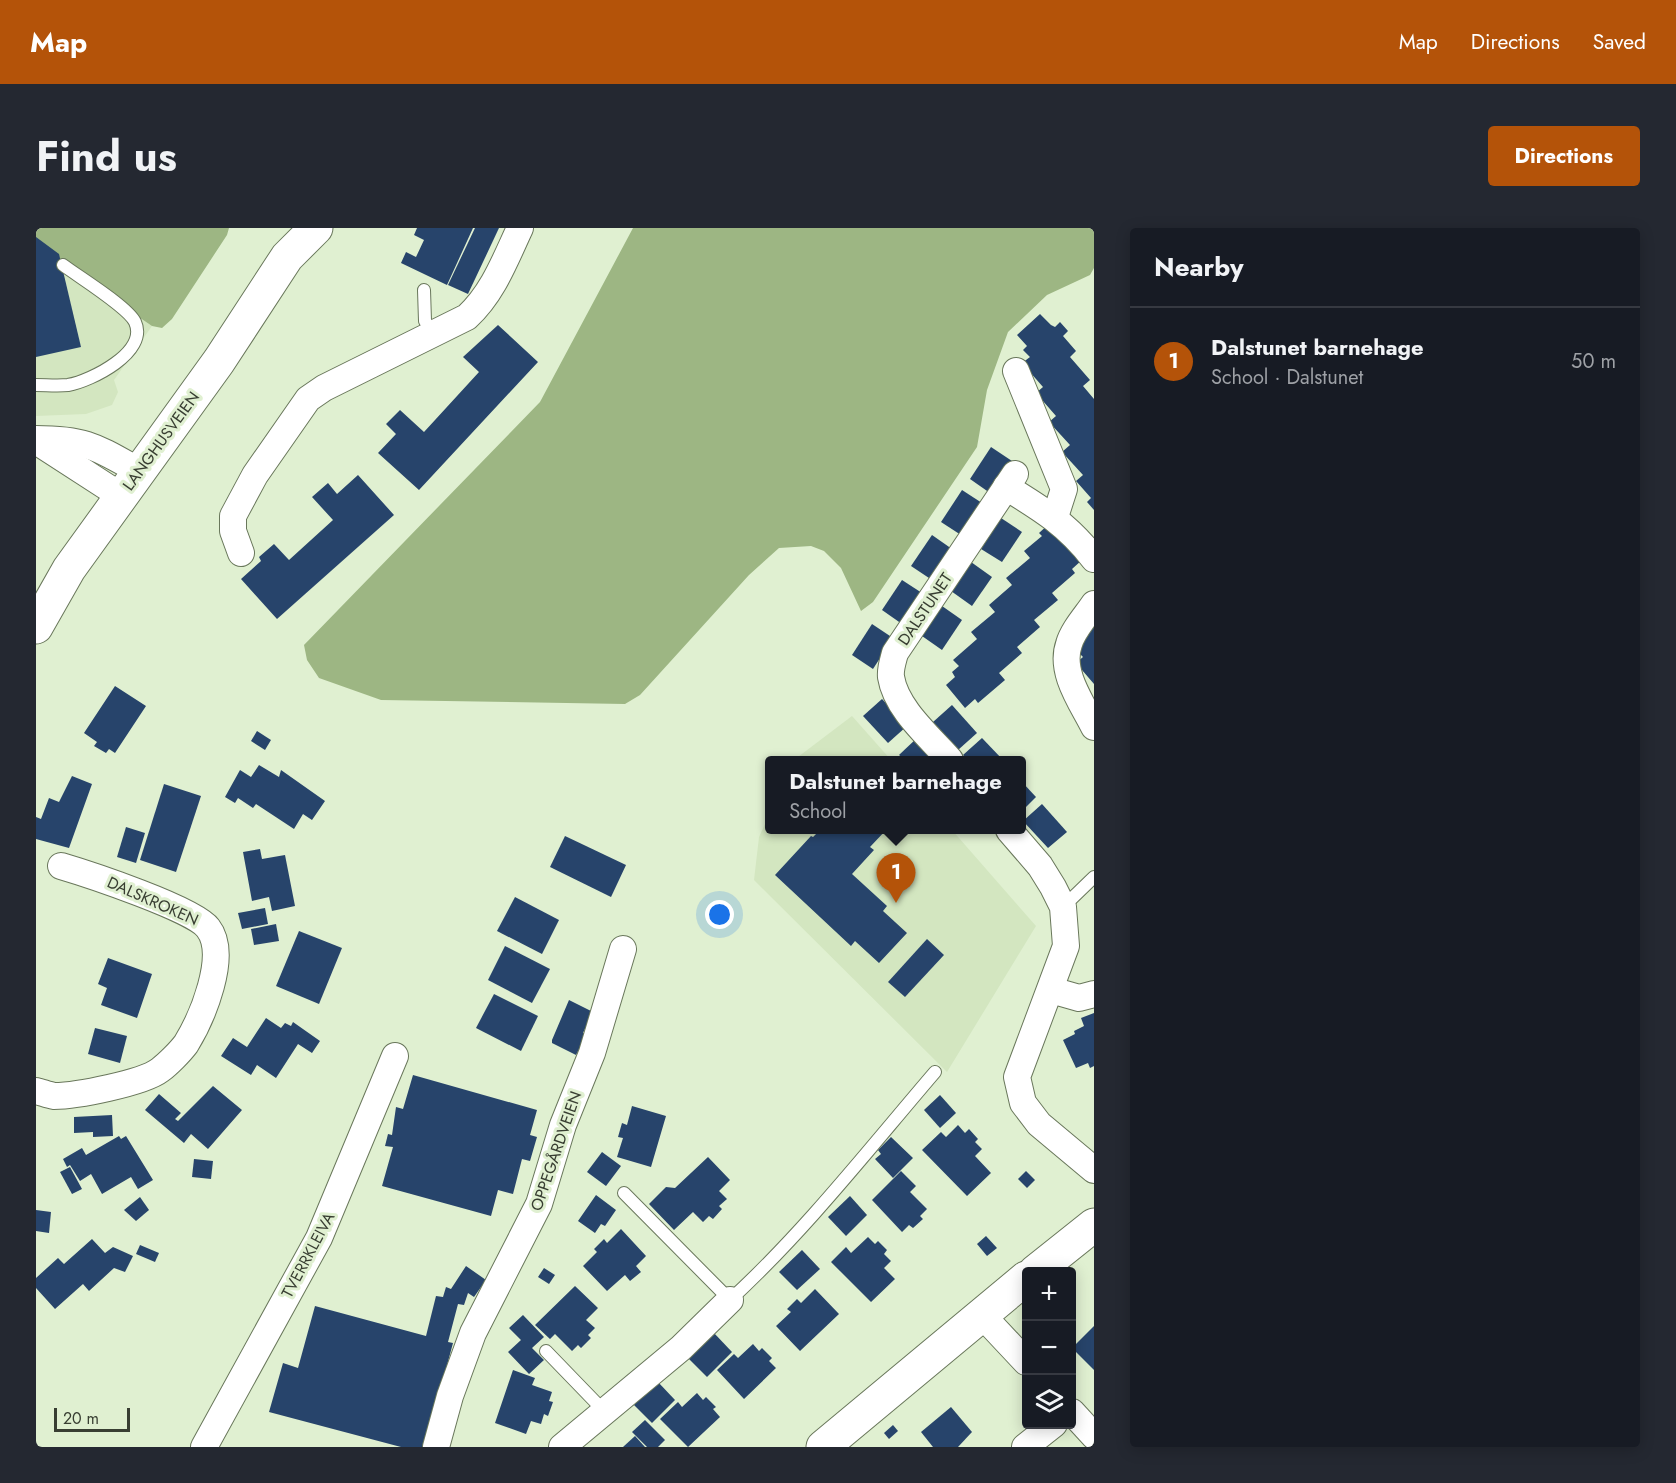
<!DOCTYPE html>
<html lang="en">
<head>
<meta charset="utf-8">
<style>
  body { margin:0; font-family:Jost,sans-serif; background:#242831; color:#f1f3f6 }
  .controls { position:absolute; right:18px; bottom:18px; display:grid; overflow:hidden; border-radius:6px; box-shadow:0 3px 15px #0003 }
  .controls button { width:54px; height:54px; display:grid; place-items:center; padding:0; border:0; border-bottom:2px solid #363941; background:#171b24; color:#f1f3f6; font:30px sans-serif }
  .scale { position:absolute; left:18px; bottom:15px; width:76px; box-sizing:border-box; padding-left:6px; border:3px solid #383e32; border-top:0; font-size:16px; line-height:21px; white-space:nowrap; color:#383e32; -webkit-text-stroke:4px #e0f0d1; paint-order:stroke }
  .you { position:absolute; left:684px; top:687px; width:21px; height:21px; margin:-15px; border:4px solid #fff; border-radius:50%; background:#1a73e8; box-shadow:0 0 0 9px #1a73e833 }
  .badge { display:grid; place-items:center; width:39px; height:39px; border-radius:50%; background:#b45309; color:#fff; font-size:20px; font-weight:700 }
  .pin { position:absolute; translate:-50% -50px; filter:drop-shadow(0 2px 3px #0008) }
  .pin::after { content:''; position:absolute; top:32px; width:21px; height:18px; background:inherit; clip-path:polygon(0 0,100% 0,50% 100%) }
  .popup { position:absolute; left:729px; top:528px; width:261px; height:78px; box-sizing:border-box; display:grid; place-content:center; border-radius:6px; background:#171b24; filter:drop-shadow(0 2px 4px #0005); font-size:20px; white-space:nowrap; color:#9ea1a6 }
  .popup b { font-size:22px; color:#f1f3f6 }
  .popup::after { content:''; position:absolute; left:50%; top:100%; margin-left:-12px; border:12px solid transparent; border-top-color:#171b24 }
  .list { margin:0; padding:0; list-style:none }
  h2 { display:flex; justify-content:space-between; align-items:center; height:78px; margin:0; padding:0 24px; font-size:26px }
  h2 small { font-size:20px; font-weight:400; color:#9ea1a6 }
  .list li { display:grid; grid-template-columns:39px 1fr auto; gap:18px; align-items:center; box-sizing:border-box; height:108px; padding:0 24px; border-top:2px solid #363941 }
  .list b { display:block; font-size:22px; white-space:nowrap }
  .list p { margin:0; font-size:20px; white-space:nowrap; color:#9ea1a6 }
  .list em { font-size:20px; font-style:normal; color:#9ea1a6 }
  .icon { flex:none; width:33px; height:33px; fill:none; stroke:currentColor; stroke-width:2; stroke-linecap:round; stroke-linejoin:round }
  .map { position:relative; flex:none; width:1058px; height:1219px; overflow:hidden; border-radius:6px }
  header { display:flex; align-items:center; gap:36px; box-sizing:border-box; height:84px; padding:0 30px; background:#b45309; color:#fff }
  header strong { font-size:28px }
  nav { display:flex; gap:33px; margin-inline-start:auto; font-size:21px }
  .intro { display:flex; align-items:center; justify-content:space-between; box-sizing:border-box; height:144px; padding:0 36px }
  h1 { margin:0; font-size:42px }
  .button { padding:15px 27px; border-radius:6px; background:#b45309; color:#fff; font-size:21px; font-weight:700 }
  main { display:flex; gap:36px; padding:0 36px }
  aside { flex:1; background:#171b24; border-radius:6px; box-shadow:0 3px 15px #0003 }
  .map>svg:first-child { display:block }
  .built { fill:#d3e6c0 }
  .forest { fill:#9db683 }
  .building { fill:#27446b }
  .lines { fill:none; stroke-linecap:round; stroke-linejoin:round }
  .service-casing { stroke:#69775b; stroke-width:14 }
  .minor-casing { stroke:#69775b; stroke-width:28 }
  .secondary-casing { stroke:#69775b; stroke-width:35 }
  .primary-casing { stroke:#69775b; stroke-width:35 }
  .service { stroke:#fff; stroke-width:12 }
  .minor { stroke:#fff; stroke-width:26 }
  .secondary { stroke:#fff; stroke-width:33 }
  .primary { stroke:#fff; stroke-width:33 }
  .labels { text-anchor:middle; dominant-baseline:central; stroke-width:6; stroke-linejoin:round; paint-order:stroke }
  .street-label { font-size:16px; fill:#383e32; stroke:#e0f0d1 }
</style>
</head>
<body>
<header>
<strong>Map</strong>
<nav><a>Map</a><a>Directions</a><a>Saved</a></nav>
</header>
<div class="intro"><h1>Find us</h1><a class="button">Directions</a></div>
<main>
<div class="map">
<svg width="1058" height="1219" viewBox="0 0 1058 1219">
  <rect width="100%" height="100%" fill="#e0f0d1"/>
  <g class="built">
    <polygon points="0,39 41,47 116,98 78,152 82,164 76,177 50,186 0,188"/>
    <polygon points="816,488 855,532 758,532"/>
    <polygon points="734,585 734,602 916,602 1000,698 911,844 718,652 723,609"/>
  </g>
  <g class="forest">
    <polygon points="0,0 193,0 191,7 136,91 126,100 116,98 41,47 0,39"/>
    <polygon points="597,0 1058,0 1058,40 1054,47 1011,67 972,104 951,162 941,219 837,374 825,383 805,340 788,323 775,318 743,320 713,347 604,467 589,476 345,472 283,450 271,432 268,417 504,174"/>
  </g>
  <g class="building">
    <polygon points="381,0 437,0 411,57 365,35 370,24 380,29 388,12 378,7"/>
    <polygon points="439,0 463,0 432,66 412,57"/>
    <polygon points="0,9 23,26 45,119 0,129"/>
    <polygon points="1004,86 1015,97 1019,99 1024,94 1032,103 1027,108 1040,123 1034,129 1054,152 1047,158 1058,171 1058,282 1051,274 1055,270 1040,253 1047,247 1026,224 1034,217 1013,194 1020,188 1000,165 1007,159 986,135 994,129 987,122 991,118 981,107"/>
    <polygon points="462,97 502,134 383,262 342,225 360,206 350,196 364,182 388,204 443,144 427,129"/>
    <polygon points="955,219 976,233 954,265 934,251"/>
    <polygon points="322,247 358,287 241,391 205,351 225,333 223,329 238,316 253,332 297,292 276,269 292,255 301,266"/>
    <polygon points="926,262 946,275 925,307 905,294"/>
    <polygon points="965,290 986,304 966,334 945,321"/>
    <polygon points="1014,295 1046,332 1036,341 1039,345 1016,365 1022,372 998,392 1004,399 981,419 986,425 963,445 969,452 942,475 939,471 929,480 910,457 919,449 916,444 923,438 917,432 941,411 935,404 959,384 953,377 976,357 970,350 994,330 988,323 1006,308 1003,305"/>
    <polygon points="896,307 916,321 896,352 875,338"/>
    <polygon points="935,334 956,349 936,378 915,363"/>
    <polygon points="866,352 886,365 866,396 846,382"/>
    <polygon points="906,378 926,392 906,422 886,408"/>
    <polygon points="836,396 857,410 837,441 816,427"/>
    <polygon points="1058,396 1058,456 1040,435 1047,429 1039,421"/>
    <polygon points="79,458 110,478 79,525 73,521 70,525 58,518 61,514 48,505"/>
    <polygon points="846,471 871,498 852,515 827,488"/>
    <polygon points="916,477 941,505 922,522 897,494"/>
    <polygon points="221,503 235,512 229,522 215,513"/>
    <polygon points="882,509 903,532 869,532 863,527"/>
    <polygon points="946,510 967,532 932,532 927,527"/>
    <polygon points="223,537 243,549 245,542 289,573 276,592 267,586 258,601 220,576 217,580 202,570 199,575 189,569 204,542 215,549"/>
    <polygon points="36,548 56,556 33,620 0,611 0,589 5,591 13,570 23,574"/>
    <polygon points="986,554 1000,569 986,583"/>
    <polygon points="128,556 165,568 140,644 104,632"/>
    <polygon points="1006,576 1031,604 1012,620 987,593"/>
    <polygon points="90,599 109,605 100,635 81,629"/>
    <polygon points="784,602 850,602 834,619 838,622 816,646 851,678 847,683 871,705 843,735 819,713 815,718 739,647 775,608 777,609"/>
    <polygon points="529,608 590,637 575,669 514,639"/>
    <polygon points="224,621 226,631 249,627 259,678 236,683 233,669 216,673 207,624"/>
    <polygon points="479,669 523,692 506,726 461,703"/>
    <polygon points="229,680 232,696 206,701 202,685"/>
    <polygon points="240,696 243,713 218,717 215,701"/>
    <polygon points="263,703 306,720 283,776 240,758"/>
    <polygon points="891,711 908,727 869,769 852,754"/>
    <polygon points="469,718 514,741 496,775 452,752"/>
    <polygon points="72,730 116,746 101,790 65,777 71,760 62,756"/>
    <polygon points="458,766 502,788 485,823 440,800"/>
    <polygon points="533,772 557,784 547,805 551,806 540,827 516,815 516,812"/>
    <polygon points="1058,785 1058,838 1054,840 1052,835 1040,840 1027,812 1039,806 1038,803 1048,798 1045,790"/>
    <polygon points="230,790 245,800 249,795 255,798 257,794 284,813 276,825 262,816 240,850 221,837 215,847 185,828 197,810 211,819"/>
    <polygon points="59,800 91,808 84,835 52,826"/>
    <polygon points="377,847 501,882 494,907 501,909 494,933 486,931 477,966 462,962 455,988 346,958 357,919 349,918 352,906 356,907 360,879 367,881"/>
    <polygon points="177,858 206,882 172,921 155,906 148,915 109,882 123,866 145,885 139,891 142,893"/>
    <polygon points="904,867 920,885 904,900 888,882"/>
    <polygon points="596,878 630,888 615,939 581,929 587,910 582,909 586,895 591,897"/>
    <polygon points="76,887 77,908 57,909 57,904 38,905 38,889"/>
    <polygon points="922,897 929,905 933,901 942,911 939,914 946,921 939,928 955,945 931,968 886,922 905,904 910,909"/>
    <polygon points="83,908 85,911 90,908 117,952 102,961 95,949 66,966 55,946 44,953 34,937 31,939 27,931 46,920 50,927"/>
    <polygon points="855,909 877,930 857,950 839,931 845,926 842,922"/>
    <polygon points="566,924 585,938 570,958 551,944"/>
    <polygon points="672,929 694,952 683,963 691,971 683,978 686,981 677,991 673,988 667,994 657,984 638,1002 613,976 630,959 639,960"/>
    <polygon points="158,931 177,933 175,951 156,949"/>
    <polygon points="34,939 46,961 36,966 24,944"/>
    <polygon points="865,943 880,958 874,964 891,981 884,988 887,991 877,1000 873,997 866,1004 836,972"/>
    <polygon points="990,943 999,952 991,960 982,951"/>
    <polygon points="560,967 580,982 569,998 565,996 559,1005 542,993"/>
    <polygon points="814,968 831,987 810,1008 792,989"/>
    <polygon points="104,969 113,982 100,993 88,982"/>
    <polygon points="0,982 15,984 13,1005 0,1003"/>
    <polygon points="585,1001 610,1028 600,1038 605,1044 594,1053 589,1047 571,1063 547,1038 561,1024 558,1021 568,1011 571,1015"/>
    <polygon points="950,1008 961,1020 951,1028 941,1016"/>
    <polygon points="832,1009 839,1016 842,1013 851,1022 848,1026 855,1033 848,1040 859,1051 835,1074 795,1034 810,1019 815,1025"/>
    <polygon points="56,1011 69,1025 77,1019 97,1028 89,1044 78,1040 53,1063 47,1056 19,1081 0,1060 0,1050 22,1030 28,1036"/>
    <polygon points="104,1017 123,1025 119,1034 100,1026"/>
    <polygon points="766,1022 784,1041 761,1062 743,1044"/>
    <polygon points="430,1038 450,1052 438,1069 432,1065 428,1077 422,1076 412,1114 417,1115 389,1219 365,1219 233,1184 247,1135 262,1140 279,1078 390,1108 400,1068 407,1069 410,1059 415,1061"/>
    <polygon points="508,1040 519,1047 513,1056 502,1049"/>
    <polygon points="539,1058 562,1080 550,1092 559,1100 552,1107 555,1110 545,1120 542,1117 536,1123 519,1106 514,1111 499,1097"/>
    <polygon points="779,1061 803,1086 764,1123 740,1098 755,1084 751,1081 761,1071 765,1075"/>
    <polygon points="487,1087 508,1109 496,1120 508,1132 493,1146 472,1124 485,1112 473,1100"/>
    <polygon points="1058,1098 1058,1142 1036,1120"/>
    <polygon points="678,1105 696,1124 671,1149 652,1130"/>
    <polygon points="717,1116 723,1123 726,1120 736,1130 733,1133 740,1140 708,1171 681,1142 698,1126 702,1130"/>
    <polygon points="477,1142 499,1150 496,1157 516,1164 513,1173 517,1174 512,1188 508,1186 505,1196 495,1193 490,1206 459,1195"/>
    <polygon points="622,1154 639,1172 616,1195 598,1177"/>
    <polygon points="661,1165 667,1172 670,1169 680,1179 677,1181 684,1189 652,1219 624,1191 642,1174 646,1179"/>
    <polygon points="915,1179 936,1204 922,1219 897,1219 885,1204"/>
    <polygon points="609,1192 629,1212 622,1219 611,1219 596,1204"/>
    <polygon points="857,1197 862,1203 853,1211 848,1205"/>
    <polygon points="599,1208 609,1219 587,1219"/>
  </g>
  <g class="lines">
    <defs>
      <g id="service">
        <polyline points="388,62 389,93 398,107"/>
        <path d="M0 157C10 157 22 158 32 157 55 153 113 124 99 94 92 79 43 49 27 37"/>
        <polyline points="1027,679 1058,649"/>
        <path d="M588 965 694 1072C769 1003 833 921 899 844"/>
        <polyline points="510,1123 569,1184"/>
      </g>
      <g id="minor">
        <polyline points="980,143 1028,261 1019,289"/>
        <path d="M0 211C50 211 60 219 103 243"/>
        <polyline points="0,213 85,268"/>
        <path d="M970 259C1006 281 1032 297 1058 331"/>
        <path d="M205 325 197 303V288L219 247 272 171 288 160 431 89C457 65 469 32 484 0"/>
        <path d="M1058 376C1050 388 1037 402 1033 416 1023 444 1046 475 1058 499"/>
        <path d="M914 532C894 509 860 481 855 449 854 441 857 433 859 425L979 246"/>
        <polyline points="973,602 1004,638 1017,659 1027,679 1030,718 981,849 987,875 1003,896 1058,942"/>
        <polyline points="1015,762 1043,770 1058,766"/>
        <path d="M0 863C5 864 12 867 18 868 40 868 107 855 124 842 132 836 144 824 150 816 166 790 193 727 172 700 158 681 52 646 25 638"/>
        <polyline points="945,1086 990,1134"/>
        <polyline points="1036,1184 1058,1208"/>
        <polyline points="168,1219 283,1010 359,828"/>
        <polyline points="400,1219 414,1168 437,1105 503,976 527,897 556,825 587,721"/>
        <polyline points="526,1219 645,1120 694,1072"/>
        <polyline points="989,1219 1018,1196"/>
      </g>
      <g id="secondary">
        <polyline points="999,1044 1058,997"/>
        <polyline points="787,1219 990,1050"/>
      </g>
      <polyline id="primary" points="0,399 33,341 183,133 251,29 280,0"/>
    </defs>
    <use href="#service" class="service-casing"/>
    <use href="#minor" class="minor-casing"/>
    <use href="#secondary" class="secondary-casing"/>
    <use href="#primary" class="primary-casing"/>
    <use href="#service" class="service"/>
    <use href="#minor" class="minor"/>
    <use href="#secondary" class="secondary"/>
    <use href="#primary" class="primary"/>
  </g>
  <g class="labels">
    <g class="street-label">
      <text transform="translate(125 213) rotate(-54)">LANGHUSVEIEN</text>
      <text transform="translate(889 381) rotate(-56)">DALSTUNET</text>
      <text transform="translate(117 673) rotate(24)">DALSKROKEN</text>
      <text transform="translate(520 923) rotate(-71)">OPPEGÅRDVEIEN</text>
      <text transform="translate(272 1027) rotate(-62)">TVERRKLEIVA</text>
    </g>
  </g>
</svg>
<div class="controls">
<button>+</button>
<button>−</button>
<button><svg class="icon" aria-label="layers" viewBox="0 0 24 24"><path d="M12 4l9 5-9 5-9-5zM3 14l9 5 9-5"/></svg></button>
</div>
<div class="scale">20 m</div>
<div class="you"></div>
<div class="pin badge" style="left:860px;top:675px">1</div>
<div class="popup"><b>Dalstunet barnehage</b>School</div>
</div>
<aside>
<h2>Nearby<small></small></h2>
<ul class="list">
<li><span class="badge">1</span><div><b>Dalstunet barnehage</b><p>School · Dalstunet</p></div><em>50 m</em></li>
</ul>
</aside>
</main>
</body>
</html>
